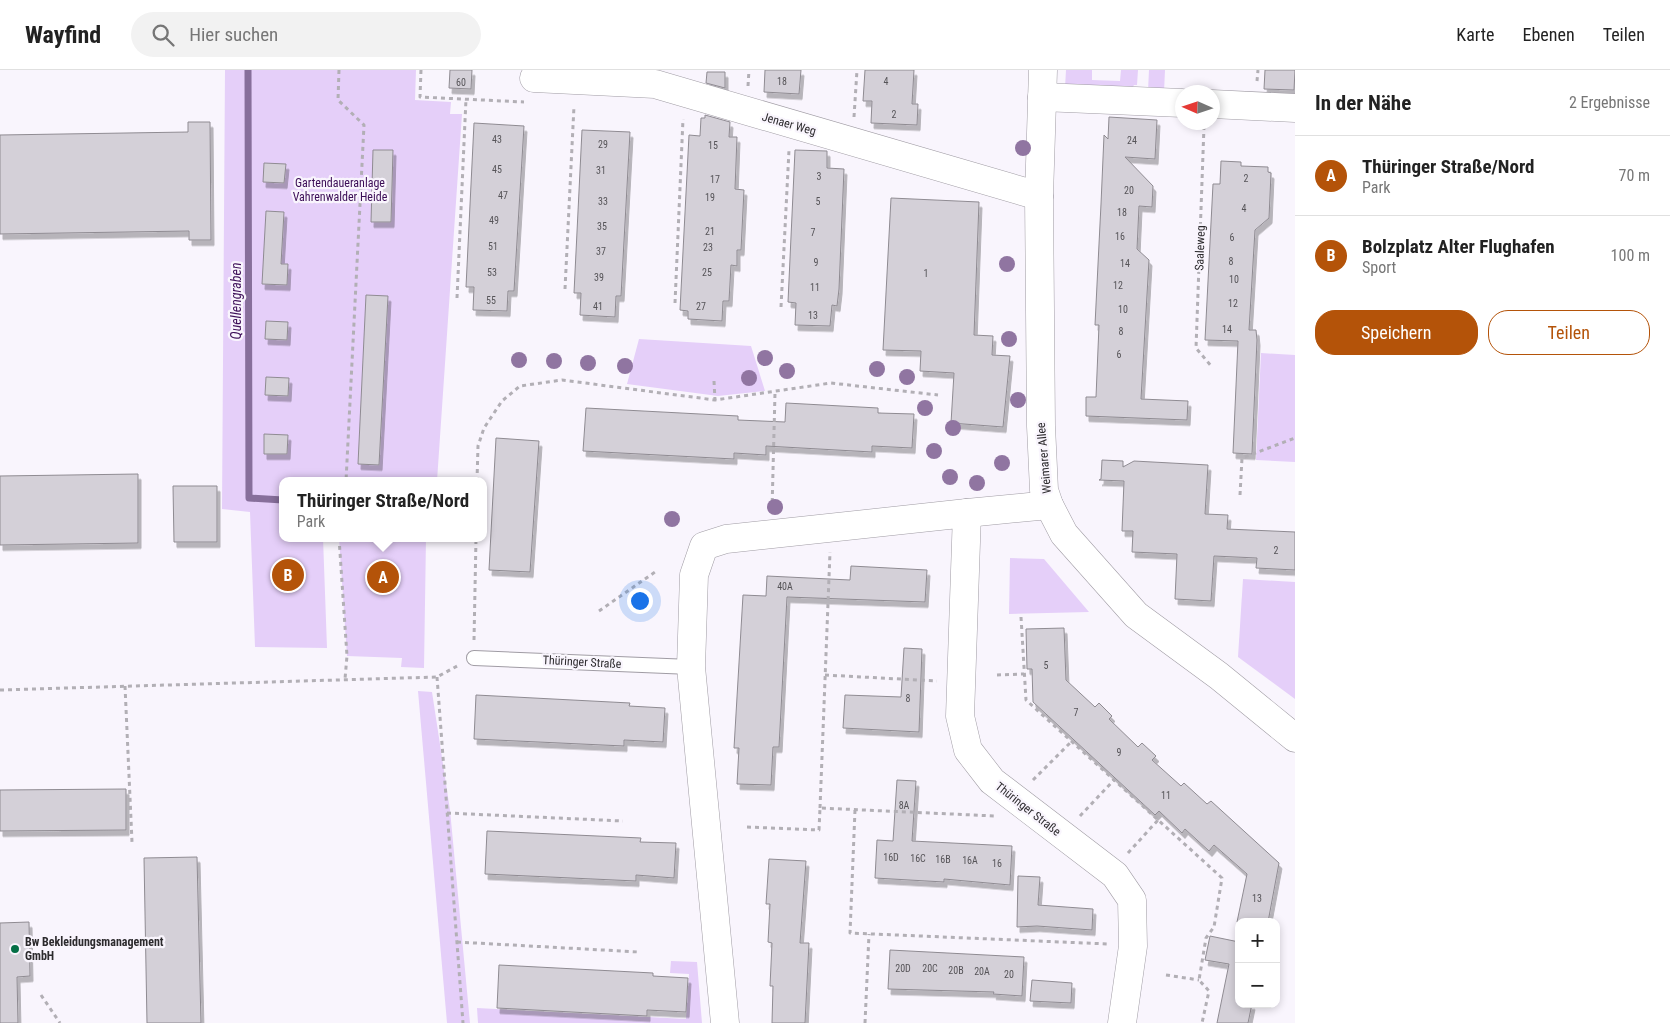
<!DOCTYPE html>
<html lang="de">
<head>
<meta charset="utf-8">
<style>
  body { margin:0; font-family:"Roboto Condensed",sans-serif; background:#f2f2f2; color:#222 }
  .controls { position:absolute; right:15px; bottom:15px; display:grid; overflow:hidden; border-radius:10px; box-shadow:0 2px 8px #0003 }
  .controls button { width:45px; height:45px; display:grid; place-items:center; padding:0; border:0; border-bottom:1px solid #e0e0e0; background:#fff; color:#222; font:25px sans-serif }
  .compass { position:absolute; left:1175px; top:15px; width:45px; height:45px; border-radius:50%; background:#fff; box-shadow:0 2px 8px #0003; rotate:273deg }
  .you { position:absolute; left:639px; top:530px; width:18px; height:18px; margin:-12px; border:4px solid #fff; border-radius:50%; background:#1a73e8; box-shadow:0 0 0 8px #1a73e833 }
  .badge { display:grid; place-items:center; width:32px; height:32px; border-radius:50%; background:#b45309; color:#fff; font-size:16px; font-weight:700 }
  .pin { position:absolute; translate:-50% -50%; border:2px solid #fff; box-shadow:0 1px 5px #0006 }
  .popup { position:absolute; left:279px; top:407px; width:208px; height:65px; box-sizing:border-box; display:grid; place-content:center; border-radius:10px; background:#fff; filter:drop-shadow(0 1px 4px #0005); font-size:16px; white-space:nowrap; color:#767676 }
  .popup b { font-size:19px; color:#222 }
  .popup::after { content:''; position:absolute; left:50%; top:100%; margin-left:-10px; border:10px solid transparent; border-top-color:#fff }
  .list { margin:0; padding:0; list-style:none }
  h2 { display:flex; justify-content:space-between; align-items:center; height:65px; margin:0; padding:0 20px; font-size:21px }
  h2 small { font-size:16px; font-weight:400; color:#767676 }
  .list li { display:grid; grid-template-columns:32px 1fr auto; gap:15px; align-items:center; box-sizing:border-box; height:80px; padding:0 20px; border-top:1px solid #e0e0e0 }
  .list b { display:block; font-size:19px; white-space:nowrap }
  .list p { margin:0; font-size:16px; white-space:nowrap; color:#767676 }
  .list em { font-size:16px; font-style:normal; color:#767676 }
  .actions { display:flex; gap:10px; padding:15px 20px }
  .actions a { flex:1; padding:11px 0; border:1px solid #b45309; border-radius:20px; text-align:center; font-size:18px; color:#b45309 }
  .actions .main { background:#b45309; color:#fff }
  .icon { flex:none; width:28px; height:28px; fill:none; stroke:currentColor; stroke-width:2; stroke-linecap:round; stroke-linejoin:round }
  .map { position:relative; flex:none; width:1295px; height:953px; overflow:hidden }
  header { display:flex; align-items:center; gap:30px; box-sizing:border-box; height:70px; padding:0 25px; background:#fff; border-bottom:1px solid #e0e0e0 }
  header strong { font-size:24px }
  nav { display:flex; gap:28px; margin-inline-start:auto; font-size:18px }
  .search { width:350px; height:45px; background:#f2f2f2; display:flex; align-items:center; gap:12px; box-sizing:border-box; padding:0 18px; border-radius:28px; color:#767676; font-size:19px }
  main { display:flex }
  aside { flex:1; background:#fff }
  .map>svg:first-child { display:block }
  .green { fill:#e5cff9 }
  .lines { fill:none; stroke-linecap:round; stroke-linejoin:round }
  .stream { stroke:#876f9b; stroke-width:7 }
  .building { fill:#d4d0d8; stroke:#8f8b92; filter:url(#shadow) }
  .lane-casing { stroke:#a09ca4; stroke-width:16 }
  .street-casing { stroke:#a09ca4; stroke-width:29 }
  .path { stroke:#b2afb5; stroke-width:3; stroke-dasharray:4 4; stroke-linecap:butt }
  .lane { stroke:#fff; stroke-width:14 }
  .street { stroke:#fff; stroke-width:28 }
  .tree { fill:#9075a1 }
  .poi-dot { fill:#056f46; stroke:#f9f5fd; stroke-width:2 }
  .labels { text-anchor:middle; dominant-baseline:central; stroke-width:4.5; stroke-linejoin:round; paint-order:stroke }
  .number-label { font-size:10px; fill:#565458 }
  .street-label { font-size:12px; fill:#2c2a2d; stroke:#f9f5fd }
  .park-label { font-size:12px; fill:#3b0d56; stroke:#f9f5fd }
  .poi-label { font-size:12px; font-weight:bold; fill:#2c2a2d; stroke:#f9f5fd; text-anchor:start }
  .water-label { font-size:14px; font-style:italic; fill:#3f115a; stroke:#f9f5fd }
</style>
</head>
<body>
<header>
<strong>Wayfind</strong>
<div class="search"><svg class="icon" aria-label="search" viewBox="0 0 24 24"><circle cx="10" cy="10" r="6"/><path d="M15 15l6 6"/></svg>Hier suchen</div>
<nav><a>Karte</a><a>Ebenen</a><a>Teilen</a></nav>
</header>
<main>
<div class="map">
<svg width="1295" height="953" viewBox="0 0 1295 953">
  <defs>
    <filter id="shadow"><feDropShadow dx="3" dy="5.5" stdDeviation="0" flood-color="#0004"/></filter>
  </defs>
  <rect width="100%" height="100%" fill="#f9f5fd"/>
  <g class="green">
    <polygon points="225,0 416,0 415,30 451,32 450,44 462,44 437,411 283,411 283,468 323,468 327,578 255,577 250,442 222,439"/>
    <polygon points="1066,0 1092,0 1092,10 1120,11 1121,0 1138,0 1137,15 1134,15 1130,21 1065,18"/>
    <polygon points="1149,0 1165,0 1164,22 1148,21"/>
    <polygon points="639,269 751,276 765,321 718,326 627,314"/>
    <polygon points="1261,283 1295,285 1295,392 1256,390"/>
    <polygon points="339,468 426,468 424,598 401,597 402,588 347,586"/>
    <polygon points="1010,488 1044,489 1089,542 1009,544"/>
    <polygon points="1243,509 1295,512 1295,629 1238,587"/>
    <polygon points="418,621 432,622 450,740 470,953 447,953"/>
    <polygon points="671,891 697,892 702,953 478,953 477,938 686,949 689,904 670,903"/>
  </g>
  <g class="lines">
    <polyline class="stream" points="248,0 249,428 283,430"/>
  </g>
  <g class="building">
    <polygon points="450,0 472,0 471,19 449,18"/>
    <polygon points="765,0 801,0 799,24 764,22"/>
    <polygon points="865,0 914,0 912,34 918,34 917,55 871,53 872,31 863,31"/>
    <polygon points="1265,0 1295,0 1294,20 1264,19"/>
    <polygon points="707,2 725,2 725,18 706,13"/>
    <polygon points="705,45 730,52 729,67 737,67 735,119 744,120 741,180 737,180 737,196 731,195 729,231 723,231 722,251 688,249 688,241 680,240 689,65 700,66 701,48 705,48"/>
    <polygon points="1109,47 1157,50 1155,89 1125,87 1153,116 1152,137 1139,136 1137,179 1149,190 1141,329 1188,331 1187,350 1086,346 1086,327 1096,327 1099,255 1095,255 1101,134 1104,65 1108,69"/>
    <polygon points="188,52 210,52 211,170 189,170 189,161 0,164 0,65 188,62"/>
    <polygon points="474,53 524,56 514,221 508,221 507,241 473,240 474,217 466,217"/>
    <polygon points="582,60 630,62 621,226 616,226 615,247 580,245 581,223 574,223"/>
    <polygon points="373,80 393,80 391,152 371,152"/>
    <polygon points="795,80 827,81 827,98 844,99 839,219 837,236 832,235 830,256 795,255 796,233 788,232"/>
    <polygon points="1221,91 1241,92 1241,96 1268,97 1268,102 1271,103 1269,148 1255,160 1249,260 1256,260 1257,270 1252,384 1233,383 1238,271 1205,270 1213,114 1220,114"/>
    <polygon points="264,93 286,94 284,113 263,112"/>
    <polygon points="891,128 979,132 974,265 993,266 992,285 1010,286 1003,357 951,353 954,303 920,301 921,281 883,280"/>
    <polygon points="266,141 284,142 281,194 288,194 287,215 262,214"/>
    <polygon points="366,225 388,226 379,395 358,394"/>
    <polygon points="266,251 288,252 287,270 265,269"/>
    <polygon points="266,307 289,308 288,326 265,325"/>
    <polygon points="786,333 878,338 878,343 914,344 912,378 872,376 872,382 766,376 766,385 734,383 734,389 583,381 586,338 738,346 738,350 785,352"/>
    <polygon points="264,364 288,365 287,384 264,384"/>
    <polygon points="496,368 539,371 530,502 489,500"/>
    <polygon points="1102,390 1123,391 1123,397 1134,391 1208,395 1205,444 1228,445 1227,459 1295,462 1295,500 1256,498 1257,488 1214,486 1211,531 1175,529 1177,484 1132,482 1133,461 1122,461 1124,411 1099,410 1101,409"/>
    <polygon points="138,404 138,473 0,475 0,406"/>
    <polygon points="173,416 217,416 217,472 174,472"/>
    <polygon points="851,496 927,500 925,532 787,527 779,677 773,677 771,715 737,714 739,678 734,678 743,525 766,526 767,506 850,510"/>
    <polygon points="1064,558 1066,610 1095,637 1099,633 1112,646 1109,649 1138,677 1142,673 1156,686 1152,690 1181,716 1184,713 1207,734 1211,731 1279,793 1268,852 1237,852 1247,804 1214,775 1209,781 1185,759 1182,763 1159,741 1155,745 1033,632 1032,599 1027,599 1026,559"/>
    <polygon points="904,578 922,579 919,662 843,658 845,625 901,627"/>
    <polygon points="476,625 630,633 629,636 665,638 663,672 624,670 624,676 474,669"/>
    <polygon points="897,710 916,711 912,771 1012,776 1010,815 944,809 944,812 875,808 877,770 893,771"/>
    <polygon points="126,719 126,760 0,761 0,720"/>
    <polygon points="487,761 641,768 640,772 676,773 674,808 636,805 636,811 485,804"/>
    <polygon points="197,787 201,953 147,953 144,788"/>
    <polygon points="769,789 806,791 800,873 809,873 805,953 772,953 773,916 770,916 772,873 768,872 770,834 766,834"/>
    <polygon points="1018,806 1040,807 1038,835 1093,839 1092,860 1037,856 1017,857"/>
    <polygon points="29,852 30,906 17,907 18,953 0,953 0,853"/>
    <polygon points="1210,866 1239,872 1239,934 1252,934 1248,953 1217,953 1229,894 1205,890"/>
    <polygon points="890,880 1024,887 1022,926 993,924 994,922 888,919"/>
    <polygon points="499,895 653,903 653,906 688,908 686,942 647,940 647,946 497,938"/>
    <polygon points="1032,910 1072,913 1071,933 1030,931"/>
  </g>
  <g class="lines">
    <defs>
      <polyline id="lane" points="474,588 691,597"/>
      <g id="street">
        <polyline points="1043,0 1039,126 1041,356 1044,420 1049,435 1064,464 1136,545 1219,606 1295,668"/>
        <polyline points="534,8 655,14 1039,126"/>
        <polyline points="1042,27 1182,33"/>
        <polyline points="1212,34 1295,38"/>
        <polyline points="967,443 1049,435"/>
        <polyline points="725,953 691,597 694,505 704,476 726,469 967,443 960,646 968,680 992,711 1115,805 1132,830 1133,876 1122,953"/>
      </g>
    </defs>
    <use href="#lane" class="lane-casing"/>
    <use href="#street" class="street-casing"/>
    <g class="path">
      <polyline points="339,0 338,30 364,55 346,411"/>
      <polyline points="421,0 420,27 524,32"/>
      <polyline points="1257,11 1258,0"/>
      <polyline points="748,16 749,0"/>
      <polyline points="854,47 857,0"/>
      <polyline points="1204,56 1196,278 1212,297"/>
      <polyline points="565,219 574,36"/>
      <polyline points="457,228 466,29"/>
      <polyline points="675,233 683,49"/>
      <polyline points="781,237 789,80"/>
      <polyline points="714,311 715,330"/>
      <polyline points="477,411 478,376 484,358 502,331 520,316 562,310 715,330 831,313 938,325"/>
      <polyline points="1240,425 1242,388 1295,368"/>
      <polyline points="772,440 775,323"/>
      <polyline points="339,468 347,586 345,609"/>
      <polyline points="599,541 655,502"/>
      <polyline points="1021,547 1026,630 1222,808 1214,857 1206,868 1199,910 1209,921 1202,953"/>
      <polyline points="474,570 476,468"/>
      <polyline points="825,605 937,611"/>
      <polyline points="997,605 1024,604"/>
      <polyline points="437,607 463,953"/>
      <polyline points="125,616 132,772"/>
      <polyline points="0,620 437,607 459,595"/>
      <polyline points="1033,710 1072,671"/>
      <polyline points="820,738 830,482"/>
      <polyline points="855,740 850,863 1108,874"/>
      <polyline points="447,743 623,751"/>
      <polyline points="1080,746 1114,710"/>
      <polyline points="747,757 819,760 820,738 995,746"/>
      <polyline points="1128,783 1158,750"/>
      <polyline points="457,872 639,882"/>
      <polyline points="1166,905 1199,910"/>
      <polyline points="41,925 60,953"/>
      <polyline points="865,953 869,864"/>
    </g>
    <use href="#lane" class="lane"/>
    <use href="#street" class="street"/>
  </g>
  <g class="tree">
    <circle cx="1023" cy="78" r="8"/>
    <circle cx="1007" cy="194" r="8"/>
    <circle cx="1009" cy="269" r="8"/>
    <circle cx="765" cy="288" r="8"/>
    <circle cx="519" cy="290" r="8"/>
    <circle cx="554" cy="291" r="8"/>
    <circle cx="588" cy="293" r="8"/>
    <circle cx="625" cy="296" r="8"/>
    <circle cx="877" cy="299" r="8"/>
    <circle cx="787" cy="301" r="8"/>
    <circle cx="907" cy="307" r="8"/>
    <circle cx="749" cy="308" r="8"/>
    <circle cx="1018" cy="330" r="8"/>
    <circle cx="925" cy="338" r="8"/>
    <circle cx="953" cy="358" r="8"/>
    <circle cx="934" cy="381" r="8"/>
    <circle cx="1002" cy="393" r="8"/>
    <circle cx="950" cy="407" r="8"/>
    <circle cx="977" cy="413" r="8"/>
    <circle cx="775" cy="437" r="8"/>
    <circle cx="672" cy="449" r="8"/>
  </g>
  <circle class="poi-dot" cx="15" cy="879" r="5"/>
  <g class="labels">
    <g class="number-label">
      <text x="782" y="11">18</text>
      <text x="886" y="11">4</text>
      <text x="461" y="12">60</text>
      <text x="894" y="44">2</text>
      <text x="497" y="69">43</text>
      <text x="1132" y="70">24</text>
      <text x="603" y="74">29</text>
      <text x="713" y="75">15</text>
      <text x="497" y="99">45</text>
      <text x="601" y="100">31</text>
      <text x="819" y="106">3</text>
      <text x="1246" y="108">2</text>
      <text x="715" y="109">17</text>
      <text x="1129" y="120">20</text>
      <text x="503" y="125">47</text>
      <text x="710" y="127">19</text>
      <text x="603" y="131">33</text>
      <text x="818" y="131">5</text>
      <text x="1244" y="138">4</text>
      <text x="1122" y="142">18</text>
      <text x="494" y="150">49</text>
      <text x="602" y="156">35</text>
      <text x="710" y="161">21</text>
      <text x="813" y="162">7</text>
      <text x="1120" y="166">16</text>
      <text x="1232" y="167">6</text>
      <text x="493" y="176">51</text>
      <text x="708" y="177">23</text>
      <text x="601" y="181">37</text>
      <text x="1231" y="191">8</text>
      <text x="816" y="192">9</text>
      <text x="1125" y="193">14</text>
      <text x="492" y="202">53</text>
      <text x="707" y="202">25</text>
      <text x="926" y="203">1</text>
      <text x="599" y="207">39</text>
      <text x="1234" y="209">10</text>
      <text x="1118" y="215">12</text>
      <text x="815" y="217">11</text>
      <text x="491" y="230">55</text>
      <text x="1233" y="233">12</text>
      <text x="598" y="236">41</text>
      <text x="701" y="236">27</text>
      <text x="1123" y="239">10</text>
      <text x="813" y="245">13</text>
      <text x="1227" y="259">14</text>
      <text x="1121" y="261">8</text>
      <text x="1119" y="284">6</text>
      <text x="1276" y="480">2</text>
      <text x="785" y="516">40A</text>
      <text x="1046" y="595">5</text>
      <text x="908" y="628">8</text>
      <text x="1076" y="642">7</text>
      <text x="1119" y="682">9</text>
      <text x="1166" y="725">11</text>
      <text x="904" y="735">8A</text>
      <text x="891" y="787">16D</text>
      <text x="918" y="788">16C</text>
      <text x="943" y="789">16B</text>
      <text x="970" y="790">16A</text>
      <text x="997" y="793">16</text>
      <text x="1257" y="828">13</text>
      <text x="903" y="898">20D</text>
      <text x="930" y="898">20C</text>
      <text x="956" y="900">20B</text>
      <text x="982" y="901">20A</text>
      <text x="1009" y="904">20</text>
    </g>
    <g class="street-label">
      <text transform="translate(789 54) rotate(16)">Jenaer Weg</text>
      <text transform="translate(1200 178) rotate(-88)">Saaleweg</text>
      <text transform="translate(1044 388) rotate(-95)">Weimarer Allee</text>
      <text transform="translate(582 592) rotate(3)">Thüringer Straße</text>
      <text transform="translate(1028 739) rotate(38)">Thüringer Straße</text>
    </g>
    <g class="park-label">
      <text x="340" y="113">Gartendaueranlage<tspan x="340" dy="14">Vahrenwalder Heide</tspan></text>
    </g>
    <g class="poi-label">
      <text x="25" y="872">Bw Bekleidungsmanagement<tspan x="25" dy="14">GmbH</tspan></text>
    </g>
    <g class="water-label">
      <text transform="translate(236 231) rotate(-90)">Quellengraben</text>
    </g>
  </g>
</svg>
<div class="controls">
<button>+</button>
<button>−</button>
</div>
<svg class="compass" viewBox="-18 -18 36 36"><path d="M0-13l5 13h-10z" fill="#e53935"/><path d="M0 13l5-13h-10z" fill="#767676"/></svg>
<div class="you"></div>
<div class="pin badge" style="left:383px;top:507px">A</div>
<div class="popup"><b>Thüringer Straße/Nord</b>Park</div>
<div class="pin badge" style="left:288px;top:505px">B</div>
</div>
<aside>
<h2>In der Nähe<small>2 Ergebnisse</small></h2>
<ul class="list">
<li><span class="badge">A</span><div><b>Thüringer Straße/Nord</b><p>Park</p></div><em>70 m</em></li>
<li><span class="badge">B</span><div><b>Bolzplatz Alter Flughafen</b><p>Sport</p></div><em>100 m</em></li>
</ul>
<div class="actions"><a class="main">Speichern</a><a>Teilen</a></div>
</aside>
</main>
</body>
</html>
